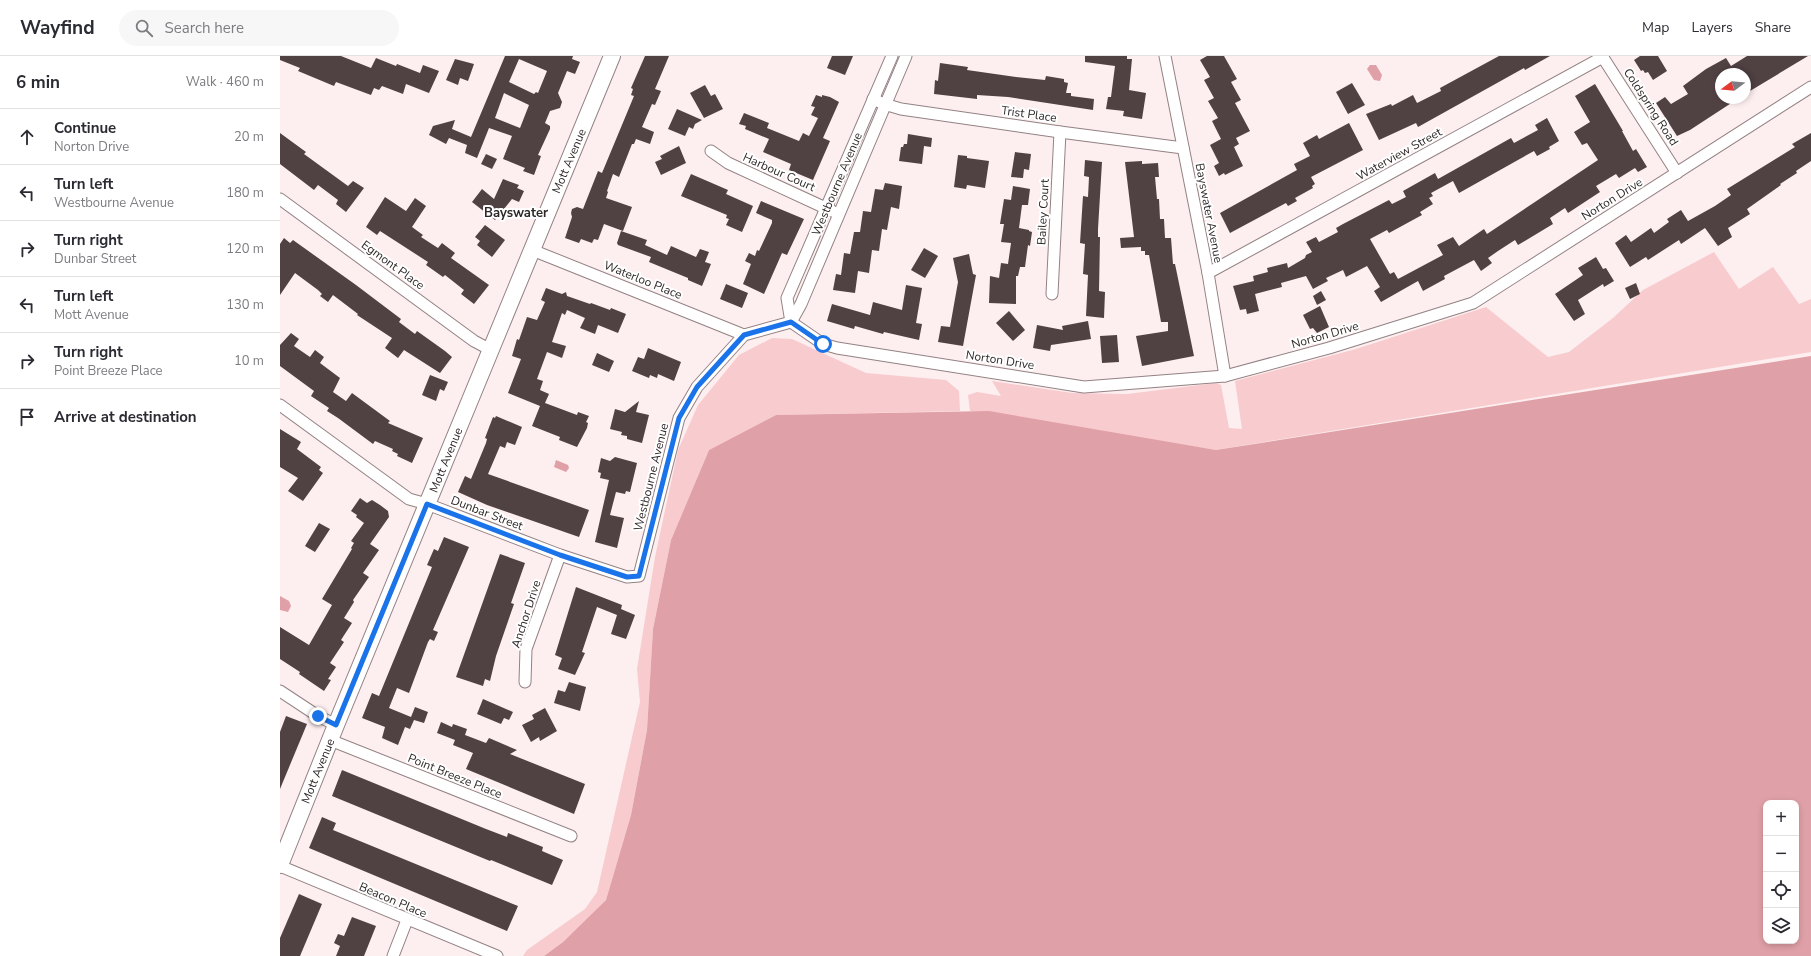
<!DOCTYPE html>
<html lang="en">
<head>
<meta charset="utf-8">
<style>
  body { margin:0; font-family:"Nunito Sans",sans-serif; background:#f7f7f7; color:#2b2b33 }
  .controls { position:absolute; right:12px; bottom:12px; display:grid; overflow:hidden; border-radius:8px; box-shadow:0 2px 6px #0003 }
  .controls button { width:36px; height:36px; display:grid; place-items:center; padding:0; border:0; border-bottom:1px solid #e1e1e2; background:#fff; color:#2b2b33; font:20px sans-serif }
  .compass { position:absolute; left:1435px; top:12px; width:36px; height:36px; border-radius:50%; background:#fff; box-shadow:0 2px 6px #0003; rotate:254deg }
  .stop { position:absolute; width:12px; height:12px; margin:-9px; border:3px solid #1a73e8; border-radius:50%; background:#fff }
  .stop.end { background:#1a73e8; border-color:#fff; box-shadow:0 1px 4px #0008 }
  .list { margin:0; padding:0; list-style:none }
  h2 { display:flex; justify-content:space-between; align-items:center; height:52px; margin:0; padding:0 16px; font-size:17px }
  h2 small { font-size:13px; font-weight:400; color:#7c7c81 }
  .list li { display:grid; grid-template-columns:26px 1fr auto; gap:12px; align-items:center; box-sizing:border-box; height:56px; padding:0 16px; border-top:1px solid #e1e1e2 }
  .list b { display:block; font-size:15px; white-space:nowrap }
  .list p { margin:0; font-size:13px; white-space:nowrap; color:#7c7c81 }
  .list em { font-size:13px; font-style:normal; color:#7c7c81 }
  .icon { flex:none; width:22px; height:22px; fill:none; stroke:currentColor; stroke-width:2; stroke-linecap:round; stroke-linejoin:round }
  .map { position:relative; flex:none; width:1531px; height:900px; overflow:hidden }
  header { display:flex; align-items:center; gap:24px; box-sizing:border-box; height:56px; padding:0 20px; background:#fff; border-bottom:1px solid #e1e1e2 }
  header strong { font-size:19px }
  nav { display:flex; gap:22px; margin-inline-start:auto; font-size:14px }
  .search { width:280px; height:36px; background:#f7f7f7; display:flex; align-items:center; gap:10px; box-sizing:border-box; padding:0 14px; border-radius:22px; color:#7c7c81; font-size:15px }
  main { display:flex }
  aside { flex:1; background:#fff }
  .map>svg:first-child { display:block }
  .green { fill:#f8cbcf }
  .water { fill:#e0a0a7; fill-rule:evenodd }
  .building { fill:#504143; fill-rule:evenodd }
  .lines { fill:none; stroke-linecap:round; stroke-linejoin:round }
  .street-casing { stroke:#938284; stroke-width:13 }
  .secondary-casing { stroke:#938284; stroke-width:18 }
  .street { stroke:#fff; stroke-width:11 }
  .secondary { stroke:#fff; stroke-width:16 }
  .route { stroke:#1a73e8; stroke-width:5 }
  .labels { text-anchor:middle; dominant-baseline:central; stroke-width:4; stroke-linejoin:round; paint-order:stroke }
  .street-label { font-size:12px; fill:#2f2829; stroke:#fff }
  .neighbourhood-label { font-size:13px; font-weight:bold; fill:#2f2829; stroke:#fff }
</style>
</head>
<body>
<header>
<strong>Wayfind</strong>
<div class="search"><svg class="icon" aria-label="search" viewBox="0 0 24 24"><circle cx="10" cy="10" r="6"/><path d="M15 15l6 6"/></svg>Search here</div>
<nav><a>Map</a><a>Layers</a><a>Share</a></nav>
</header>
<main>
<aside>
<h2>6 min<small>Walk · 460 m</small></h2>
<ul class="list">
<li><svg class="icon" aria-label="ahead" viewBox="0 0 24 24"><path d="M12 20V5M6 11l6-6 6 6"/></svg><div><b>Continue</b><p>Norton Drive</p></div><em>20 m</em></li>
<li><svg class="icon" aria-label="left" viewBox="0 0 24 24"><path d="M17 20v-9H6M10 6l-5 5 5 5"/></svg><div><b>Turn left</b><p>Westbourne Avenue</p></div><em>180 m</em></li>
<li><svg class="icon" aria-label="right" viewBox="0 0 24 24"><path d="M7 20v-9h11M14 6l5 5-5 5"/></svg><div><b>Turn right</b><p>Dunbar Street</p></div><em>120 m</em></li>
<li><svg class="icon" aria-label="left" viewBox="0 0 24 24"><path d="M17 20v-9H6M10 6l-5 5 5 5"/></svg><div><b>Turn left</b><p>Mott Avenue</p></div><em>130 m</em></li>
<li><svg class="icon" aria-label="right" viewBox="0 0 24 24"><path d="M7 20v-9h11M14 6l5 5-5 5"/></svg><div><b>Turn right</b><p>Point Breeze Place</p></div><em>10 m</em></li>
<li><svg class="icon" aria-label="arrive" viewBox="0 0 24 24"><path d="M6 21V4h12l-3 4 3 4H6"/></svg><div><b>Arrive at destination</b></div></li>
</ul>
</aside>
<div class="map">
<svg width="1531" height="900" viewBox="0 0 1531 900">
  <rect width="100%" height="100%" fill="#fdeeef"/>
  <g class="green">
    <polygon points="1434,196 1459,233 1493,211 1519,248 1531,243 1531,296 936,394 690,355 688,339 697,336 721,340 712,325 792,337 847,338 936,327 941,329 949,372 962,373 955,325 1076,293 1206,251 1268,301 1289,296 1333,262 1363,234"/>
    <polygon points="492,282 512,283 586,317 666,324 679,335 680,355 496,359 429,394 391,484 373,573 367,674 351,759 326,844 283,886 264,900 243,900 247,894 305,853 317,836 360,646 357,613 375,501 398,394 418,349 459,299"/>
  </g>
  <g class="water">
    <polygon points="1090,9 1096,9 1102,19 1100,25 1094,24 1087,13"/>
    <path d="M1531 300V900H264L283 886 326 844 351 759 367 674 373 573 391 484 429 394 496 359 709 355 936 394ZM1486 747H1516V885H1486Z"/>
    <polygon points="276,404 288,409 289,412 286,416 274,411"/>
    <polygon points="0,540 9,545 11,550 8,556 0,554"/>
  </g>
  <g class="building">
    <polygon points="0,0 61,0 91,12 96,2 116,10 117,8 140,17 143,9 159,15 149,37 126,28 123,38 102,30 99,34 94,32 91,39 56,26 54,30 18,15 20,12 0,4"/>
    <path d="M225 0H293L292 3 300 6 295 18 287 15 278 37 282 46 280 52 270 55 265 67 270 70V73L258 99 261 100 254 119 243 115 245 112 223 103 232 80 209 72 197 102 185 97 187 89 169 82 166 88 149 79 153 70 175 64 172 73 191 81ZM239 3 267 15 258 37 256 36 254 38 229 26ZM224 37 249 49 240 72 215 62Z"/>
    <polygon points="365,0 389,0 375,33 381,35 375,49 372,48 362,71 374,76 370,88 356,83 354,88 352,88 339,121 333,118 327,135 328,136 326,142 352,151 343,175 324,168 318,184 314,183 312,187 301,183 299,187 285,182 292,161 291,157 292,153 297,151 303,153 318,115 322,117 354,40 351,39 353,33 351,32"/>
    <polygon points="552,0 573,0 565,19 547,12"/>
    <polygon points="805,0 847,0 847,3 852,3 849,34 866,37 862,63 843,60 844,55 826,53 828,41 831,41 835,10 805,6"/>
    <polygon points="927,0 944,0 957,23 951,26 961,44 955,47 970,75 956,82 959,88 954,91 963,110 945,119 944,117 939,120 934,110 939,107 930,89 941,83 932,65 938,62 928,45 934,42 924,24 930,21 920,4"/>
    <polygon points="1219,0 1270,0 1245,14 1244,12 1138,71 1136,67 1099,84 1086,58 1111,48 1112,50 1133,39 1137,47 1161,35 1160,32"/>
    <polygon points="1360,0 1378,0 1387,15 1373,24 1368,16 1365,17 1363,14 1361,15 1354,4"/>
    <polygon points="1467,0 1528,0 1470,35 1465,28 1465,18 1441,18 1441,42 1459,42 1410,74 1397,80 1376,47 1385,41 1391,48 1408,38 1403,30 1426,13 1446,2 1451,10"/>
    <polygon points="175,3 194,8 188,25 180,22 178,29 166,24"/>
    <polygon points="660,7 688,11 687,14 736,21 765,24 766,20 784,23 784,26 788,27 786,37 791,37 791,40 814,43 813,54 728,41 697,39 697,43 654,38 655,24 658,25"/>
    <polygon points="1072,27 1085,49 1068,58 1056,36"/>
    <polygon points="1315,28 1343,75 1342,75 1353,95 1356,93 1367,111 1358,116 1355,112 1339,122 1336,118 1316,130 1320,136 1288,157 1285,152 1270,162 1273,168 1238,189 1235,184 1218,195 1208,202 1212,207 1201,215 1194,204 1164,220 1165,223 1143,235 1138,225 1101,246 1094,235 1100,231 1087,210 1066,221 1063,214 1046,222 1048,225 1033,233 1026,220 1001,227 1002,231 975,238 979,255 967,258 966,253 960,254 953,230 974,225 973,220 988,216 987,212 1007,207 1008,212 1025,202 1026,199 1032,196 1026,186 1036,181 1039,186 1058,176 1056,172 1063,168 1109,144 1112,148 1126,141 1123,135 1155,117 1158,123 1231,82 1234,87 1258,74 1255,69 1267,62 1279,85 1269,91 1270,93 1257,100 1254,95 1179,137 1173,125 1151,137 1153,140 1149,142 1153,148 1140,156 1142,159 1109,177 1107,174 1090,183 1110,218 1114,216 1118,223 1163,199 1157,189 1173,181 1179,190 1204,173 1207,178 1318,104 1307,87 1302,89 1294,76 1310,66 1295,40"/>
    <polygon points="425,29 431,40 435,38 443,53 424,62 410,37"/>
    <polygon points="536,39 542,41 542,39 550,41 559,46 543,82 550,85 533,124 509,114 511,108 483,96 489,83 465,73 466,70 459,68 464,57 489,67 487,72 519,85 523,77 529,80 538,62 531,59 535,51 531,50"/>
    <polygon points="397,53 422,64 415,68 413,73 409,71 405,80 388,73"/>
    <polygon points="1069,67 1083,94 1031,121 1035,128 1032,130 1033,132 1015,142 1017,145 1008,150 1006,147 950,177 940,157 1017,114 1014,108 1030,100 1023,87 1037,79 1039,83"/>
    <polygon points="0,77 26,96 24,98 68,130 73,125 84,132 66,156 56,148 58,144 38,129 34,134 0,108"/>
    <polygon points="1531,77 1531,105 1516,115 1517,117 1500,128 1501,129 1467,153 1470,158 1448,172 1452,181 1438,190 1425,172 1401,188 1399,184 1368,204 1366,201 1350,211 1335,187 1346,179 1351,186 1371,172 1374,177 1389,166 1387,163 1401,154 1408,165 1435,150 1451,139 1447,133 1515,91 1512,88"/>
    <polygon points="628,78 652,82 651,91 644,90 642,108 619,105 621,91 623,91 624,88 627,88"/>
    <polygon points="399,90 406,107 381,119 375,106 382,103 380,100"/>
    <polygon points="735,96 751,98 749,114 744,113 743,122 731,121"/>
    <polygon points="206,98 217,103 212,113 201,108"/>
    <polygon points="678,99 687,100 687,102 709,105 705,132 687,129 686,133 674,131"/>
    <polygon points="805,104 822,106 818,173 818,181 820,181 819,235 825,236 824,262 806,260 808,219 803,218 805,188 800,187 803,140 808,141 809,121 804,120"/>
    <polygon points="862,105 862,108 878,107 879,121 875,121 877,143 879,143 880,163 884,163 885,182 891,182 893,208 895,208 914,300 862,310 856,280 888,275 888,266 881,266 869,199 865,199 865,195 861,195 861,191 841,192 840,182 854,181 845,106"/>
    <polygon points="411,118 448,134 446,138 473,150 462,176 446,169 449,163 446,162 447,159 401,140"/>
    <polygon points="223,123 239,129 237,132 244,135 239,146 232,143 215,164 192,146 202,133 214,143"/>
    <polygon points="605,127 622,130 619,153 611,151 607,174 602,173 599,195 592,194 589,217 578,215 575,237 553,234 556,218 561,219 564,197 570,198 574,176 580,176 583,155 591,156 595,133 603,134"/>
    <polygon points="733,130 750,133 748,149 742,149 739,172 749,174 749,175 752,176 750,190 748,189 745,211 740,211 738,220 736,220 736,248 709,247 710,220 719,222 721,207 728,208 731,187 721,186 724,168 720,168 724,143 731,144"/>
    <polygon points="105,141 126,155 135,142 146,150 132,171 143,179 141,181 158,192 162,187 175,197 171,202 209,229 194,248 181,238 184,234 165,219 163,221 146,209 148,206 100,175 97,179 86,171"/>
    <polygon points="481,145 524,163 507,199 502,197 484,238 463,228 471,208 465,205 469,197 475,200 477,194 479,195 492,167 492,164 476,157"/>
    <polygon points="205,169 225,184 212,201 197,189 200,185 195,181"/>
    <polygon points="341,175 367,184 365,189 387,199 391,190 416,201 420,193 429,196 425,206 431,208 422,230 408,224 408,222 369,206 371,201 338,189 337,187"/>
    <polygon points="4,182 10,187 13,184 76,229 121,263 119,266 135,278 137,275 165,295 172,301 160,317 124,294 118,302 105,292 112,282 77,259 78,258 53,239 48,246 40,240 42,238 38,234 15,217 0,239 0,188"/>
    <polygon points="644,192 658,200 645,222 631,214"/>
    <polygon points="689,198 693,218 696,219 683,290 658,286 661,270 670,271 678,226 673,202"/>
    <polygon points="1316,201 1323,213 1326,212 1334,225 1324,231 1323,228 1298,244 1305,258 1294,265 1275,238 1303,219 1298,212"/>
    <polygon points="1356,227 1360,238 1350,243 1345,232"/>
    <polygon points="446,228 468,237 462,252 440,243"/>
    <polygon points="626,229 642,232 636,267 642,268 639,284 604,276 603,278 575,270 574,273 547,265 552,248 590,259 593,246 622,254"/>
    <polygon points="266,232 282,238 286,236 287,240 310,248 311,247 330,254 331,252 346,258 338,277 318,269 315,278 300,272 305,262 287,254 285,259 282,257 272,286 286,290 282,302 267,296 257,323 263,325 260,334 269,338 265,347 297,359 298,356 309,360 306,366 308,367 307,372 297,391 279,384 280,381 252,370 260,350 228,337 241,303 232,300 237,283 239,284 247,261 257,264 265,246 261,244"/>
    <polygon points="1041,235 1046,244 1037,249 1033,240"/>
    <polygon points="1040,250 1049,271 1037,277 1033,272 1030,273 1023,259"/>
    <polygon points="729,255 745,274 733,285 716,267"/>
    <polygon points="808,265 811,283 771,289 770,295 753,292 757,269 783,274 782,270"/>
    <polygon points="11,277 19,283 14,290 30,301 35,294 44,301 40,307 60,322 53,336 66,345 72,337 110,365 108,367 143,382 132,407 117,400 118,398 112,395 113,393 95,385 93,388 58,362 47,355 49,352 31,340 34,335 0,310 0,289"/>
    <polygon points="837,279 839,306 822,307 820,280"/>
    <polygon points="368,292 401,306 394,325 378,318 377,322 370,319 369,322 352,315 358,301 364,303"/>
    <polygon points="317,297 334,305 329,316 312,309"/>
    <polygon points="150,319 168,326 164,335 160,333 156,345 142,339"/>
    <polygon points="359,345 356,356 369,359 362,387 347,383 347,380 341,379 342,376 330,373 335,353 345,356"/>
    <polygon points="216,360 242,371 235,389 227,386 225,392 220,390 208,418 309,454 299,481 207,449 178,436 185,420 191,423 206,387 207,383 205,382 213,361 215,362"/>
    <polygon points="0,373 21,386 17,393 41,411 39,414 43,417 23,445 8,435 18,422 0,411"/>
    <polygon points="335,401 357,407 350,436 346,435 345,438 336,436 330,459 344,462 337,492 315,486 329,424 320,422 321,417 318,416 321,402 330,405"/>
    <polygon points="80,442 87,447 92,444 100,449 108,455 109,461 90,488 99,494 83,517 89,521 73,544 74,546 64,562 72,567 61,584 64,586 50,607 56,611 48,623 51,624 44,635 19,618 20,616 0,603 0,571 29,589 52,549 42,543 72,493 71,492 74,487 71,485 84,467 76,461 77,459 71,455"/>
    <polygon points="39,467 50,473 35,496 25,490"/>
    <polygon points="164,481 189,491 153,574 158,576 154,585 150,583 148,586 129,637 117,632 109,652 131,661 135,651 148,656 144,667 134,664 130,673 125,671 118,689 102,682 105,671 82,662 92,637 99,640 152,511 147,509 154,493 158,495"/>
    <polygon points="220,498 245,507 231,547 234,548 216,600 210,625 205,623 203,630 176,621"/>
    <polygon points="296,531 342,549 341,553 355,559 346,583 331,578 337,559 317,551 302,596 305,597 295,619 278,613 282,602 275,599"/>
    <polygon points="289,626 306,631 300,655 274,647 278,634 285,636"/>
    <polygon points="203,643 233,656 229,664 224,662 221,668 197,658"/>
    <polygon points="265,652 277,675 260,685 259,681 251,686 242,669 254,663 252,659"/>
    <polygon points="6,660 27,668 0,733 0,676"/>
    <polygon points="161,666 172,671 173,668 187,673 185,679 206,687 209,682 237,694 230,698 305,728 294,758 186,713 193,697 173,689 175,684 157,677"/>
    <polygon points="62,714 206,773 227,781 228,777 263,791 262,795 283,804 272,829 211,804 210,805 52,740"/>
    <polygon points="42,761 56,767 53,774 238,850 227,875 29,792"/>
    <polygon points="19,838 42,848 20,900 0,900 0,882"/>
    <polygon points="72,861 96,870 84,900 56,900 60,890 54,887 58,878 64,880"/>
  </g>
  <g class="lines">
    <defs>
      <g id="street">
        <polyline points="885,0 928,217 945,320"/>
        <polyline points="1322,0 1397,117"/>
        <polyline points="593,43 604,48 621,53 780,76 903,92"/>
        <polyline points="431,95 448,107 552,155"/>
        <polyline points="0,143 194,285 211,294"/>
        <polyline points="252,194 464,279"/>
        <polyline points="928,217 1323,1"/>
        <polyline points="772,238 780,76"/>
        <polyline points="511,266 543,288 557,292 804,331 945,320 1049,292 1193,247 1531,31"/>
        <polyline points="511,266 507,242 612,0"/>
        <polyline points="0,349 129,443 147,448 280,499 347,521 359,520 399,362 417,331 464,279 511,266 521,248 626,0"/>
        <polyline points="245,626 246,593 280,499"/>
        <polyline points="0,635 38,660 56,669"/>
        <polyline points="50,684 291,780"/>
        <polyline points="0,810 217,900"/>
        <polyline points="113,900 127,864"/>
      </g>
      <polyline id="secondary" points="0,809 56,669 332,0"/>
    </defs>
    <use href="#street" class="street-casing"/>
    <use href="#secondary" class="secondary-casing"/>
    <use href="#street" class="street"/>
    <use href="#secondary" class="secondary"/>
  </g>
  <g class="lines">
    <polyline class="route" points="38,660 56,669 147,448 280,499 347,521 359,520 399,362 417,331 464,279 511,266 543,288"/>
  </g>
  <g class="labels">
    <g class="street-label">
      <text transform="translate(1371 51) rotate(57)">Coldspring Road</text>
      <text transform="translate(749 58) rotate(8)">Trist Place</text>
      <text transform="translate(1119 98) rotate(-29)">Waterview Street</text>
      <text transform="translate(289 105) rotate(-67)">Mott Avenue</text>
      <text transform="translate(499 116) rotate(24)">Harbour Court</text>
      <text transform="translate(557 128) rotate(-67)">Westbourne Avenue</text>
      <text transform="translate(1332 143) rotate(-32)">Norton Drive</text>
      <text transform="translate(763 156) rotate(-87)">Bailey Court</text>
      <text transform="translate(929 157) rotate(79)">Bayswater Avenue</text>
      <text transform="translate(113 209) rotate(36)">Egmont Place</text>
      <text transform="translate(363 224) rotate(22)">Waterloo Place</text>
      <text transform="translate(1045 279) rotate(-16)">Norton Drive</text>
      <text transform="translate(720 304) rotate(9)">Norton Drive</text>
      <text transform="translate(166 404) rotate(-68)">Mott Avenue</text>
      <text transform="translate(371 421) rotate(-76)">Westbourne Avenue</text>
      <text transform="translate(207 457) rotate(21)">Dunbar Street</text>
      <text transform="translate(246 558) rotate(-72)">Anchor Drive</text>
      <text transform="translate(38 715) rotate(-68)">Mott Avenue</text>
      <text transform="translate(175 720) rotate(22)">Point Breeze Place</text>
      <text transform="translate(113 844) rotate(23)">Beacon Place</text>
    </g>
    <g class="neighbourhood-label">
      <text x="236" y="157">Bayswater</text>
    </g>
  </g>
</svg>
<div class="controls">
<button>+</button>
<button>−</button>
<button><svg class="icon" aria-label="locate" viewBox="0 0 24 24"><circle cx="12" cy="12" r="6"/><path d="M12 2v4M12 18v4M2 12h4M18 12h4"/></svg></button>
<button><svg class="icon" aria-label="layers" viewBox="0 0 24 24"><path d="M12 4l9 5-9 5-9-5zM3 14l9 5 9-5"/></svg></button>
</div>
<svg class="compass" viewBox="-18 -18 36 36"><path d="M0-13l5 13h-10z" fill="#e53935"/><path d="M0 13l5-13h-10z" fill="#7c7c81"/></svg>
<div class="stop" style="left:543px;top:288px"></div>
<div class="stop end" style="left:38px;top:660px"></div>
</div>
</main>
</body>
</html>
